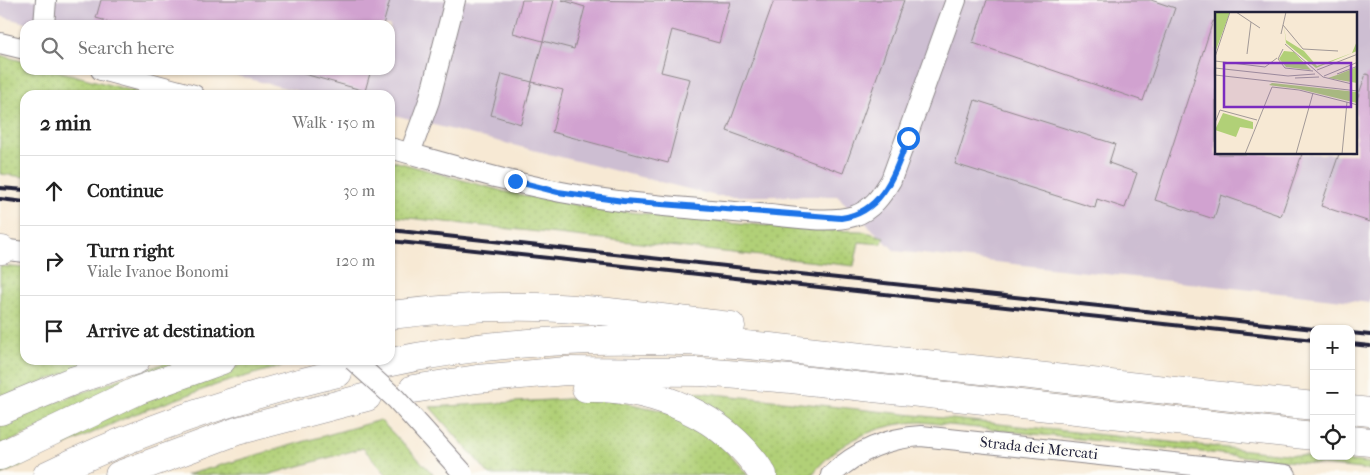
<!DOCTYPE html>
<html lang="en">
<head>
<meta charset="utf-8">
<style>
  body { margin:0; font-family:"IM FELL French Canon",serif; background:#f6f6f6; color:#222 }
  .controls { position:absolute; right:15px; bottom:15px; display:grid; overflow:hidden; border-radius:10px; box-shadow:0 1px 4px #0004 }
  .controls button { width:45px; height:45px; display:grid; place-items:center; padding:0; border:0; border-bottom:1px solid #e0e0e0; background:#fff; color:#222; font:25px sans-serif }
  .stop { position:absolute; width:15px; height:15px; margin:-11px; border:4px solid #1a73e8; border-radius:50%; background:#fff }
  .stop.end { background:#1a73e8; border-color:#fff; box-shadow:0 1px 5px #0008 }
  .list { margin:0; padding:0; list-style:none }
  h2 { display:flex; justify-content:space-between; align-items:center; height:65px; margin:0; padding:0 20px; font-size:21px }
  h2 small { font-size:16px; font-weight:400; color:#767676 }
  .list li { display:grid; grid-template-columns:32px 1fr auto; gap:15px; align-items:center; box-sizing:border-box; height:70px; padding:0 20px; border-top:1px solid #e0e0e0 }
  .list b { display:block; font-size:19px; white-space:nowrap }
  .list p { margin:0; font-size:16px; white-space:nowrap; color:#767676 }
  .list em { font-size:16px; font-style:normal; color:#767676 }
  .icon { flex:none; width:28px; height:28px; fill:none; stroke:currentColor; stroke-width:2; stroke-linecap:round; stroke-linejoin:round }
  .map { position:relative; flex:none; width:1370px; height:475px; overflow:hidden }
  .search { position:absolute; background:#fff; box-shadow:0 1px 4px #0004; left:20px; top:20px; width:375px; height:55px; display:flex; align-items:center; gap:12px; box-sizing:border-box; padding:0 18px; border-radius:15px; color:#767676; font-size:19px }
  .panel { position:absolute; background:#fff; box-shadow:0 1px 4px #0004; left:20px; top:90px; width:375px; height:275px; border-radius:15px }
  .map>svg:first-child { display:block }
  .industrial { fill:#cdbed2; fill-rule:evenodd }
  .grass { fill:url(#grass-dots); stroke:#6a7959 }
  .building { fill:#d1a2d0 }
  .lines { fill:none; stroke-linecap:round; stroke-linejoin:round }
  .minor-casing { stroke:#8c8688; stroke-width:22 }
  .highway-casing { stroke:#8c8688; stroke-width:29 }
  .minor { stroke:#fff; stroke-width:20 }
  .highway { stroke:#fff; stroke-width:28 }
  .rail { stroke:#22223b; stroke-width:4 }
  .minor-bridge-casing { stroke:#8c8688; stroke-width:22; stroke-linecap:butt }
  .minor-bridge { stroke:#fff; stroke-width:20 }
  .route { stroke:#1a73e8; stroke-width:6 }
  .labels { text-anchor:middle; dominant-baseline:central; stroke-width:4.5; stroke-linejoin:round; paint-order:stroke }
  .street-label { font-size:15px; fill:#22223b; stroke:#fdfcf7 }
  .inset-road { fill:none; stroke:#a29997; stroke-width:1 }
  .view { fill:#7b2cbf; fill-opacity:0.15; stroke:#7b2cbf; stroke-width:2.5 }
  .inset-edge { fill:none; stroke:#22223b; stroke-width:2.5 }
</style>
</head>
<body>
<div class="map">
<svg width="1370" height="475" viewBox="0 0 1370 475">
  <defs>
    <pattern id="grass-dots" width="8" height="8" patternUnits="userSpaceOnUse" patternTransform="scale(1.25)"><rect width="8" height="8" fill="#b1d077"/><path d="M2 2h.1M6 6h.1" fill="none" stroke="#98b268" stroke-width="1.8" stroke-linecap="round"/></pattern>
  </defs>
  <rect width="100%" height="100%" fill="#fdfcf7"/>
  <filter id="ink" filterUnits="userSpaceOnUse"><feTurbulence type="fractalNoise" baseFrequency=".02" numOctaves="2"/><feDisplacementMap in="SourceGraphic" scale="10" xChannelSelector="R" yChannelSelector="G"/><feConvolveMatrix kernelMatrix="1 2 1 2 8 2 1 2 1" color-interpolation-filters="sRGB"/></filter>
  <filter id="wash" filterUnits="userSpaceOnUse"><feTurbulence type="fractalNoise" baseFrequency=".0096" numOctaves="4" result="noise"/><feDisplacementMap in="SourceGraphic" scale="20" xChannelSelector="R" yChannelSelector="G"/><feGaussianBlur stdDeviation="1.12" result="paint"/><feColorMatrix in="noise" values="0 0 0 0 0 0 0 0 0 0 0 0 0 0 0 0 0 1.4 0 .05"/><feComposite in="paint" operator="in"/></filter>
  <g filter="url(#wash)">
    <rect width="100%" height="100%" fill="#f7e9d4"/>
    <path class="industrial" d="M0 0H1370V303L895 251 837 196H716L390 114V95H314L213 70H390V25H33L0 16ZM1216 14H1356V154H1216Z"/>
    <g class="grass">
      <polygon points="0,55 25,62 25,70 54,70 148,95 25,95 25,177 0,174"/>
      <polygon points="390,160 506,192 598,209 810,230 862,231 884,237 881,244 859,242 854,266 390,216"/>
      <polygon points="0,266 25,268 25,360 100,360 0,398"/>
      <polygon points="173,360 191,360 0,446 0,422"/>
      <path d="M256 360H303L219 384 132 415 0 475V470C83 428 167 387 256 360Z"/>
      <path d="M696 392 1370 463V470L921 422C880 423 837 441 812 475H777L770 464 711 407 695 397Z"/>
      <polygon points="583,398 603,398 664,411 716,440 748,475 490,475 430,407"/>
      <polygon points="380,420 434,475 387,475 363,448 267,475 186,475"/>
    </g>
    <g id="blocks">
      <g class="building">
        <polygon points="101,0 390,0 383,25 121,25 96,18"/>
        <polygon points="522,0 554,0 543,41 513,33"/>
        <polygon points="562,0 730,2 719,43 672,30 661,72 690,79 668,163 552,132 563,90 532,82 543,41 574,49 585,7"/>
        <polygon points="774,0 904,0 843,173 727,131"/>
        <polygon points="987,0 1151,0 1175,8 1143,101 973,43"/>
        <polygon points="1213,21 1216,22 1216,154 1302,154 1281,216 1221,195 1214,219 1155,200"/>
        <polygon points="290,70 371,70 365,91"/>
        <polygon points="502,74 532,82 521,124 491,115"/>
        <polygon points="1366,74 1370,75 1370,222 1321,206 1339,154 1356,154 1356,102"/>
        <polygon points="975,100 1115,144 1109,163 1137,173 1125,208 1097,199 1095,208 955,164"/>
      </g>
    </g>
  </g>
  <g filter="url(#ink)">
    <use href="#blocks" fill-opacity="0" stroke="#8c8688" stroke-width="1"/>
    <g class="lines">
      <defs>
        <g id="minor">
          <polyline points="44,25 46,0"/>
          <polyline points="0,43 25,49"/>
          <polyline points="101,70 194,95"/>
          <path d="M390 148C452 165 514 184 578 195 638 205 699 209 759 214 786 216 828 224 854 216 872 210 882 195 891 180L956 0"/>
          <polyline points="410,153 429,101 455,0"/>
          <polyline points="0,249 25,252"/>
          <path d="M831 475C857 451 886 438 921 436L1286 475"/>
        </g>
        <g id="highway">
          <polyline points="0,250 2,250"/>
          <path d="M390 315C439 309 488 306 538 307 603 309 667 319 731 326"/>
          <path d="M386 363C512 336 643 335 770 347L1314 406"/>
          <path d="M586 388C654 386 726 416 763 475"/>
          <polyline points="413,389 477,379 566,371 701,372 791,379 1314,436"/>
          <polyline points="1351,410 1370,412"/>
          <polyline points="0,411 75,380 136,360"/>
          <polyline points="1351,440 1370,442"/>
          <polyline points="0,456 139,390 222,360"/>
          <path d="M47 475C140 430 237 397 338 373"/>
          <polyline points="119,475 237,431 367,397"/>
        </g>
      </defs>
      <use href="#minor" class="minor-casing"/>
      <use href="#highway" class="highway-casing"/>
      <use href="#minor" class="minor"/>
      <use href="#highway" class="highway"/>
      <g class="rail">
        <polyline points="0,188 25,190"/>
        <polyline points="0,199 25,202"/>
        <polyline points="390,230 1314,329"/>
        <polyline points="390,241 1314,340"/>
        <polyline points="1351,333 1370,335"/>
        <polyline points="1351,344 1370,346"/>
      </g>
      <defs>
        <polyline id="minor-bridge" points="353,360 396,399 463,473"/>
      </defs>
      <use href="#minor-bridge" class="minor-bridge-casing"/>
      <use href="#minor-bridge" class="minor-bridge"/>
    </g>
  </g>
  <g class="lines" filter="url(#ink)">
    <path class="route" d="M515 181 558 192 623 201 841 218C883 213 895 172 908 138"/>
  </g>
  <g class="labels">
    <g class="street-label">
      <text transform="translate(1039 448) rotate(6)">Strada dei Mercati</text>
    </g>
  </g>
  <g transform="translate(1215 12)">
    <rect width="142" height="142" fill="#f7e9d4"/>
    <path d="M0 0H15L0 41ZM69 14 71 28 89 39 102 54 137 41 142 29V39L101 56 71 31ZM69 39 79 40 96 58 71 55 64 47ZM142 55V71L113 66 122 63ZM57 71 142 80V91L84 77 54 73ZM8 101 38 110V117L25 115 21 125 0 118Z" fill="#b1d077"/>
    <path class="inset-road" d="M21 0 45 16M68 13 88 37 123 39M66 22 71 0M70 32 108 65 137 72M68 37 63 47 70 56 98 59M32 42 36 10M0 45 15 0M0 49 50 55 62 46M0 56 73 64 100 62M102 58 143 42M122 62 143 54M0 63 143 79M109 64 143 50M80 66 104 65M0 111 5 98 42 108M30 142 57 75 84 78 143 93M81 142 98 81M127 142 132 90"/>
    <path class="view" d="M9 51H136V95H9Z"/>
    <rect width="142" height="142" class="inset-edge"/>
  </g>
</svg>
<div class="controls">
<button>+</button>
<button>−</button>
<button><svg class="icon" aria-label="locate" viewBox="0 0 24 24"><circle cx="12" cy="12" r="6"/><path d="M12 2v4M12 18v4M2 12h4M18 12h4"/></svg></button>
</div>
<div class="stop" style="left:908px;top:138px"></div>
<div class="stop end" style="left:515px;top:181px"></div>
<div class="search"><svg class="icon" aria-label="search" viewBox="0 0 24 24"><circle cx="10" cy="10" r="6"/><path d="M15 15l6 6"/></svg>Search here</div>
<section class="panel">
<h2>2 min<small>Walk · 150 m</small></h2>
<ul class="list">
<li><svg class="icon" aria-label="ahead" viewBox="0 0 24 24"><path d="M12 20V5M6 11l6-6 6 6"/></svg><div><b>Continue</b></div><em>30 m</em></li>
<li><svg class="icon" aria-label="right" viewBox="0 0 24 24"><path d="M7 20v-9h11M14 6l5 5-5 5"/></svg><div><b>Turn right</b><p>Viale Ivanoe Bonomi</p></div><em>120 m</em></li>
<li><svg class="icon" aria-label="arrive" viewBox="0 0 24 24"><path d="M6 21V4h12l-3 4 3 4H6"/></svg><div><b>Arrive at destination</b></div></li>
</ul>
</section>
</div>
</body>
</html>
